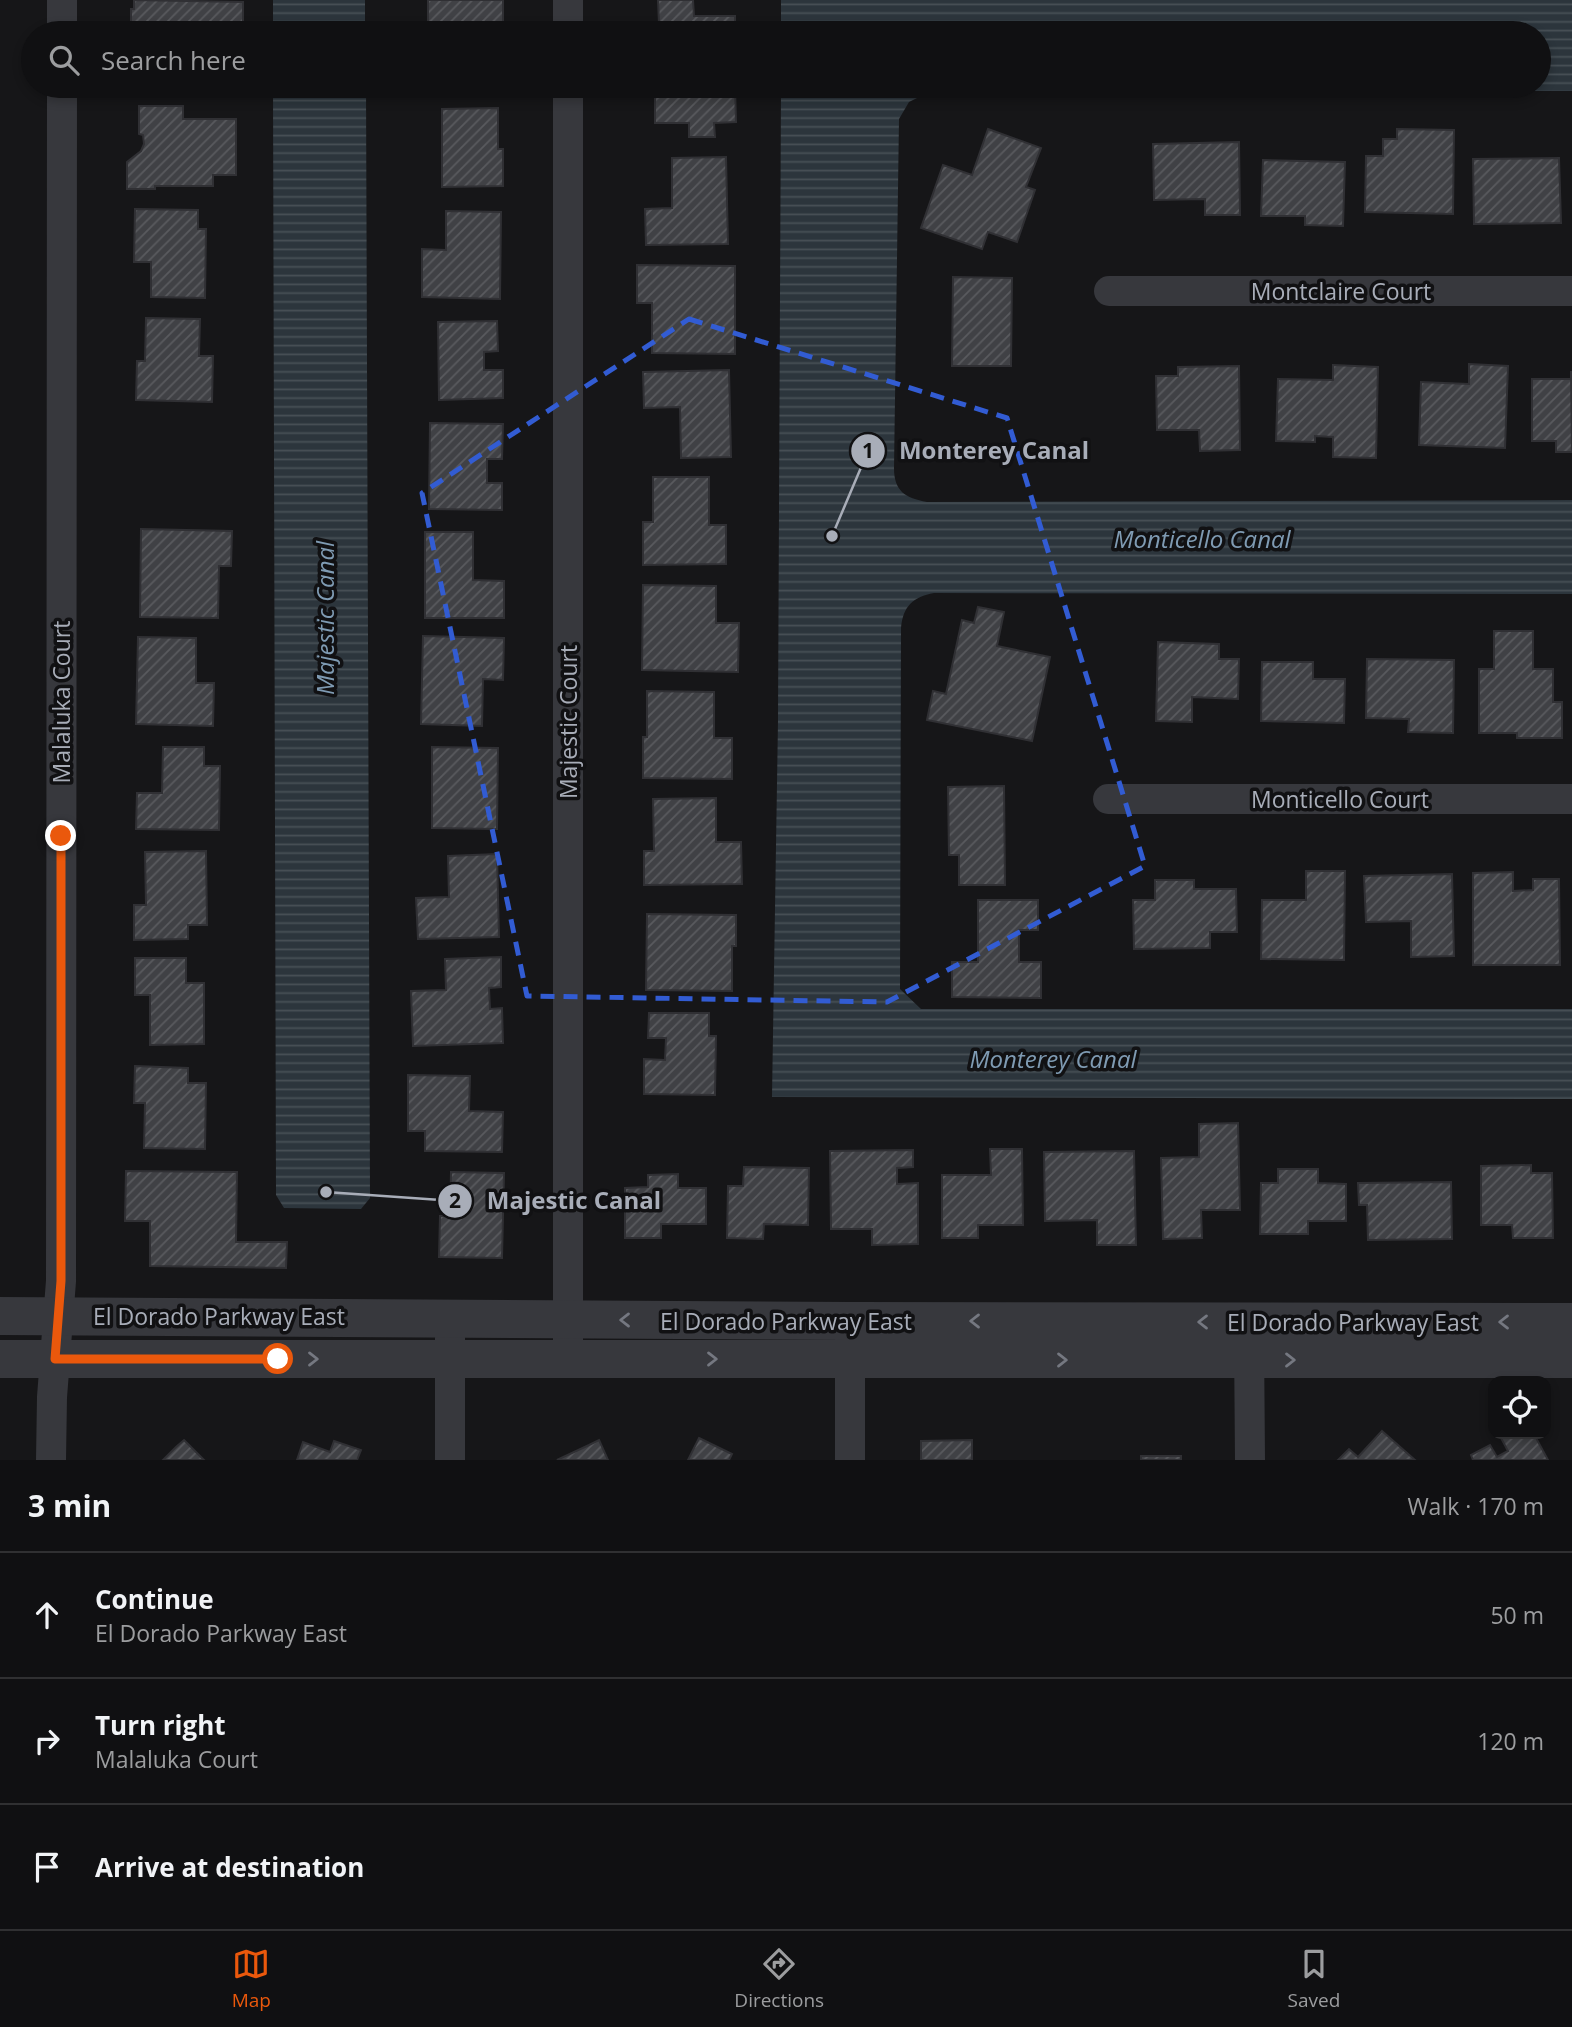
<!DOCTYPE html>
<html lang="en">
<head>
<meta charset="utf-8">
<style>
  body { margin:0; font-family:"Open Sans",sans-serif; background:#1e1e20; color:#f1f3f6 }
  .controls { position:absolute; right:21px; bottom:21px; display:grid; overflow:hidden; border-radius:14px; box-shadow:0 4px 10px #0003 }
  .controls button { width:63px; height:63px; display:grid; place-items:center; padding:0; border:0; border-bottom:2px solid #303032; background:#101012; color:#f1f3f6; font:35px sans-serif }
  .stop { position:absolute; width:21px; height:21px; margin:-16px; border:5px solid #ea580c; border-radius:50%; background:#fff }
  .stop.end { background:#ea580c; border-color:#fff; box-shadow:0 2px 7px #0008 }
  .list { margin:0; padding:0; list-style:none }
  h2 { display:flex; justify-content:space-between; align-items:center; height:91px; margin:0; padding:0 28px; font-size:30px }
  h2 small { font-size:23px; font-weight:400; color:#9c9d9f }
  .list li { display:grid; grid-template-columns:46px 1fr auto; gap:21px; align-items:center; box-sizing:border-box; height:126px; padding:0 28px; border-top:2px solid #303032 }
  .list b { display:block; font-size:26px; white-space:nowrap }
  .list p { margin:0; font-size:23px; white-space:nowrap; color:#9c9d9f }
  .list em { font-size:23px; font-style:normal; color:#9c9d9f }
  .icon { flex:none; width:38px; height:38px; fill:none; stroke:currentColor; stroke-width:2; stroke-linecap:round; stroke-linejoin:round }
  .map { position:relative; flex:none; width:1572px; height:1460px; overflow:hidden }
  .search { position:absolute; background:#101012; box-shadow:0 4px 10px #0003; left:21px; right:21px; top:21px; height:77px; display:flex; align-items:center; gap:18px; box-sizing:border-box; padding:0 24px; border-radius:38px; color:#9c9d9f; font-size:26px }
  .sheet { height:469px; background:#101012 }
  nav { display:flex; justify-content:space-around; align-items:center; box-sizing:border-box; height:98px; border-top:2px solid #303032; background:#101012; font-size:19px; color:#9c9d9f }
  nav a { display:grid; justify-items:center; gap:4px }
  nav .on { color:#ea580c }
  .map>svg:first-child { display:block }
  .water { fill:url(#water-rules) }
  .building { fill:url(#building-hatch); stroke:#303034; stroke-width:2 }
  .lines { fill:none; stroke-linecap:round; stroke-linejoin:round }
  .minor { stroke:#37383d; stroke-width:30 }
  .tertiary { stroke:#37383d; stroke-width:38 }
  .oneway { stroke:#757881 }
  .route { stroke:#ea580c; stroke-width:9 }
  .marked { fill:none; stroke:#325cd3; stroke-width:5; stroke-dasharray:14 9; stroke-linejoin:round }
  .labels { text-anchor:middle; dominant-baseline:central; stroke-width:7; stroke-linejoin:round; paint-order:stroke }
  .street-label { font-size:23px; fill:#a8adb8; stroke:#111113 }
  .water-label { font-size:24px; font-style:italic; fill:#7f9bb3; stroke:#111113 }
  .leader { fill:none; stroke:#a8adb8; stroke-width:2.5 }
  .callout-dot { fill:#a8adb8; stroke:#111113; stroke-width:2.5 }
  .mark-label { font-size:21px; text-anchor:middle; font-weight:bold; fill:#111 }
  .callout-label { font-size:24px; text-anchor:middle; font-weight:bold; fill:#a8adb8; stroke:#111113; stroke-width:7; stroke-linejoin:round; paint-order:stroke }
</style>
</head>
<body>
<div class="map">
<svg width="1572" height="1460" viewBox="0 0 1572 1460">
  <defs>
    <pattern id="water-rules" width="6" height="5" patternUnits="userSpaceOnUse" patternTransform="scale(1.75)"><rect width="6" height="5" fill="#2c353c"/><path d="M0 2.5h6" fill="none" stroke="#485056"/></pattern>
    <pattern id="building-hatch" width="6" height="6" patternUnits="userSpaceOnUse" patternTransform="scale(1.75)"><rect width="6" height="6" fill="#404145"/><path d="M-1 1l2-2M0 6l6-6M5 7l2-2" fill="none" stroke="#595a5e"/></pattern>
  </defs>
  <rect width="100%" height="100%" fill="#161618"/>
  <g class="water">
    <rect x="273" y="0" width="92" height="33"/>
    <path d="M781 0H1572V91L929 92 909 102 899 119 894 468C894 491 905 498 927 502L1572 500V594L934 593C913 597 903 606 901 628L900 989 921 1009H1572V1099L772 1097 778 721 781 86H1539V33H781Z"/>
    <polygon points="273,86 366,86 370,1198 361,1209 284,1208 276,1195"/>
  </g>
  <g class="building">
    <polygon points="134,0 243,2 243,33 131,33 131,9 134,9"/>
    <rect x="428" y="0" width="75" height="33"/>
    <polygon points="658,0 693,0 694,16 735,16 735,33 642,33 642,24 659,24"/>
    <polygon points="655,86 735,86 736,122 714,123 715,137 689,137 689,123 655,123"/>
    <polygon points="139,106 183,106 183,119 236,119 236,175 213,175 213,186 155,186 155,189 127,189 127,162 141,151 144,144 143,135 139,134"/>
    <polygon points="498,108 498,149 503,149 503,186 442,187 442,109"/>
    <polygon points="988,129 1041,148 1026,187 1035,190 1017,242 988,232 982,249 921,228 943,165 972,175"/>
    <polygon points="1397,129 1454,130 1453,214 1365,212 1366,156 1383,156 1383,139 1397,139"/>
    <polygon points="1239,142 1240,215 1205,215 1205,199 1154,200 1153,144"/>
    <polygon points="726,157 728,244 646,245 645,209 672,208 672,158"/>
    <polygon points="1559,158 1561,223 1474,224 1473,159"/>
    <polygon points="1263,160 1345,162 1343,226 1305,225 1305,216 1261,216"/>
    <polygon points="135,209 198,210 198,229 206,229 205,298 151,297 151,262 134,262"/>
    <polygon points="446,211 501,212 500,299 422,297 422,249 446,250"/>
    <polygon points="637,265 735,266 735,354 652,353 652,303 637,303"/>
    <polygon points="953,277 1012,278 1011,366 952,366"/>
    <polygon points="146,318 200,319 199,356 213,356 212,402 136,400 137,361 145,361"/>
    <polygon points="497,321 498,351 484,352 484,370 503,370 503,398 439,400 438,322"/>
    <polygon points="1469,364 1508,366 1505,448 1419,445 1421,382 1469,384"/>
    <polygon points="1333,365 1378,367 1376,458 1333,457 1333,437 1315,436 1315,442 1276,441 1278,379 1333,380"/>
    <polygon points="1239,366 1240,450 1200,451 1199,430 1157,430 1156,376 1178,376 1178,367"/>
    <polygon points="729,370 731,457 681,458 680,407 644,408 643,372"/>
    <polygon points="1571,371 1572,452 1556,452 1556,441 1532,441 1532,379 1571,379"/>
    <polygon points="430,423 503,424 502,459 487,459 487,483 502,483 502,510 429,509"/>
    <polygon points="653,477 709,477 709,525 726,525 726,564 643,565 643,522 653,522"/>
    <polygon points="141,529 232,531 231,566 219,566 218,618 140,617"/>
    <polygon points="425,532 473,532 473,580 504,581 504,618 425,618"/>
    <polygon points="643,585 716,586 716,623 739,623 738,672 642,670"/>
    <polygon points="978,607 1004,612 997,646 1050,657 1032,741 927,720 933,691 946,694 962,620 974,623"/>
    <polygon points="1494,631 1533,631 1533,669 1553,669 1553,702 1562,702 1562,738 1517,738 1517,733 1479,733 1479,669 1494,669"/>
    <polygon points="423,636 504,638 503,680 483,679 482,726 421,724"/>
    <polygon points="138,637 196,638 196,683 214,683 213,726 136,724"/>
    <polygon points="1158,642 1219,644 1219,659 1239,659 1238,699 1192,697 1192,722 1156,721"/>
    <polygon points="1367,659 1454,660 1453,733 1408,732 1409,719 1366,718"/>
    <polygon points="1262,662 1313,662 1313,679 1345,679 1344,723 1261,721"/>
    <polygon points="647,691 714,692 714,738 732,738 732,779 643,778 643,737 647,737"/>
    <polygon points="163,747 204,747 204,766 220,766 219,830 136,829 137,793 162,793"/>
    <polygon points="432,747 498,748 497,829 432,828"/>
    <polygon points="1004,786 1005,885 959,885 959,855 949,855 948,787"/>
    <polygon points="716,798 716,842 741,842 742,884 644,885 644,851 654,851 653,799"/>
    <polygon points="206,851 207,925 188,925 188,939 134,940 134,905 146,905 145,852"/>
    <polygon points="497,854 499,937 418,939 416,898 449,897 448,856"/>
    <polygon points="1306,871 1345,871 1344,960 1261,959 1262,900 1306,900"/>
    <polygon points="1513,872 1513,891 1533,890 1533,879 1559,879 1560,965 1473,965 1473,873"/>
    <polygon points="1452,874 1454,956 1411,957 1411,921 1366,922 1364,876"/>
    <polygon points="1155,880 1194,880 1194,889 1236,889 1237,932 1210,932 1210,948 1134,949 1133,900 1155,900"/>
    <polygon points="978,900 1038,900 1038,930 1019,930 1019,962 1041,962 1041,998 952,997 952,962 978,962"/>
    <polygon points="647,914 736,915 736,946 732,946 732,991 646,990"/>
    <polygon points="501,957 501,987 489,988 490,1009 502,1008 503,1043 413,1046 411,991 446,990 445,959"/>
    <polygon points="135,958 186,958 186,983 204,983 204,1044 150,1045 150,995 135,995"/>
    <polygon points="649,1013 709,1013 709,1036 716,1036 715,1095 644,1094 644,1059 665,1060 666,1038 648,1038"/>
    <polygon points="135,1066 188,1068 188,1083 206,1083 205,1149 144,1148 145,1103 134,1103"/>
    <polygon points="408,1075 470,1076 469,1111 503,1112 502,1152 425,1151 425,1131 408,1131"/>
    <polygon points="1238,1123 1240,1210 1201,1210 1202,1238 1163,1239 1161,1158 1199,1157 1199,1124"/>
    <polygon points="990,1149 1022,1149 1023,1225 978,1225 978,1238 942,1238 942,1175 991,1175"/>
    <polygon points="913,1150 913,1167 897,1168 897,1184 918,1183 918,1244 872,1245 872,1229 831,1229 830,1151"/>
    <polygon points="1134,1151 1136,1245 1097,1245 1097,1220 1045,1221 1044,1152"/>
    <polygon points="1531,1165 1531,1173 1552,1173 1553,1238 1513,1238 1512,1225 1481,1225 1481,1166"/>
    <polygon points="744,1167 809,1168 808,1225 764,1224 763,1239 727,1238 728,1186 743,1186"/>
    <polygon points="1278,1169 1318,1169 1318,1183 1346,1184 1346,1221 1308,1221 1308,1234 1260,1234 1261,1183 1278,1183"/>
    <polygon points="126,1171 237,1172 236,1242 287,1242 286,1268 150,1266 150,1221 125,1221"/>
    <polygon points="451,1172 504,1173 502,1258 439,1257 440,1216 450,1216"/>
    <polygon points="678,1174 678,1188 706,1188 706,1224 661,1224 661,1238 625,1238 625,1188 648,1187 648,1175"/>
    <polygon points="1451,1182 1452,1239 1368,1240 1367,1205 1359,1205 1358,1183"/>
    <polygon points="1382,1431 1415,1460 1338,1460 1349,1449 1358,1457"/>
    <polygon points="1508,1434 1531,1434 1533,1437 1535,1436 1548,1460 1473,1460 1471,1455 1490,1445 1497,1457 1508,1451 1501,1438"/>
    <polygon points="699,1438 732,1454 729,1460 688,1460"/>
    <polygon points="184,1440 204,1460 163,1460 176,1447"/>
    <polygon points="599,1440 608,1460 557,1460 589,1445"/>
    <polygon points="972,1440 972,1460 921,1460 921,1441"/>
    <polygon points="334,1441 361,1450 357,1460 297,1460 303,1442 330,1452"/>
    <rect x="1141" y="1456" width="40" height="4"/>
  </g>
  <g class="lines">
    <g class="minor">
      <polyline points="568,0 568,33"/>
      <polyline points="62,33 62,0"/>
      <polyline points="568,86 568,1341"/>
      <polyline points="1109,291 1572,291"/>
      <polyline points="1108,799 1572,799"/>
      <polyline points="450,1338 450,1460"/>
      <polyline points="850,1338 850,1460"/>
      <polyline points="1249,1338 1250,1460"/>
      <polyline points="51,1460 52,1397 61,1281 62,86"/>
    </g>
    <g class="tertiary">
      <polyline points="0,1316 850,1321 1572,1322"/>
      <polyline points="0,1359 1572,1359"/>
    </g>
  </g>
  <defs><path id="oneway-chevron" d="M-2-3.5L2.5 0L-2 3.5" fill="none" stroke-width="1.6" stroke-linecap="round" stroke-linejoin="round" transform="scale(1.75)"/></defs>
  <g class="oneway">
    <use href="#oneway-chevron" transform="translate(625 1320) rotate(-180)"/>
    <use href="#oneway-chevron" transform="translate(975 1321) rotate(-180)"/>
    <use href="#oneway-chevron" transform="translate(1203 1322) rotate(-180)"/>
    <use href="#oneway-chevron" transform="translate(1504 1322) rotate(180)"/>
    <use href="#oneway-chevron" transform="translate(313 1359)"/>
    <use href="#oneway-chevron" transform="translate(712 1359)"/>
    <use href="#oneway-chevron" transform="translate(1062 1360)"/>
    <use href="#oneway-chevron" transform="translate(1290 1360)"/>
  </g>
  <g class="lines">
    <polyline class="route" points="61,836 61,1281 55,1359 278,1359"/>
  </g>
  <path class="marked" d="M689 319 1007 418 1145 866 887 1002 527 996 422 493Z"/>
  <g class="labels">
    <g class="street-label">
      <text x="1341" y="291">Montclaire Court</text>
      <text transform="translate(61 702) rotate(-90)">Malaluka Court</text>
      <text transform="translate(568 722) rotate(-90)">Majestic Court</text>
      <text x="1340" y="799">Monticello Court</text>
      <text x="219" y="1316">El Dorado Parkway East</text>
      <text x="786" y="1321">El Dorado Parkway East</text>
      <text x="1353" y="1322">El Dorado Parkway East</text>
    </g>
    <g class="water-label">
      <text x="1202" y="538">Monticello Canal</text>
      <text transform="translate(324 618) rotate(-90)">Majestic Canal</text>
      <text x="1053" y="1058">Monterey Canal</text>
    </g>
  </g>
  <path class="leader" d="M832 536L868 451M326 1192L455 1201"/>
  <g class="callout-dot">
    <circle cx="832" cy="536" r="7"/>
    <circle cx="326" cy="1192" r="7"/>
    <circle cx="868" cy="451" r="18"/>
    <circle cx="455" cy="1201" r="18"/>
  </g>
  <g class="mark-label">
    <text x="868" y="458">1</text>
    <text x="455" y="1208">2</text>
  </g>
  <g class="callout-label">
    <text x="994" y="459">Monterey Canal</text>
    <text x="574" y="1209">Majestic Canal</text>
  </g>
</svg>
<div class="controls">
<button><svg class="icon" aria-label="locate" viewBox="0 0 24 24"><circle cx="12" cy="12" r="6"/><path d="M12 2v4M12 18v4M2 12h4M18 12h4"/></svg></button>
</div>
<div class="stop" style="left:278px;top:1359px"></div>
<div class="stop end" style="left:61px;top:836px"></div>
<div class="search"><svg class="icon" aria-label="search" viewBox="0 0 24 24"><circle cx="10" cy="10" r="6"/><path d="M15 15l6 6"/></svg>Search here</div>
</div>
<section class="sheet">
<h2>3 min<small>Walk · 170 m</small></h2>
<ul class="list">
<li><svg class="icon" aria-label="ahead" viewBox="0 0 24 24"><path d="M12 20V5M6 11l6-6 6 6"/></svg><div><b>Continue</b><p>El Dorado Parkway East</p></div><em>50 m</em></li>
<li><svg class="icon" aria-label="right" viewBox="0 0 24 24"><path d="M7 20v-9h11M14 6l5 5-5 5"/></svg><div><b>Turn right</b><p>Malaluka Court</p></div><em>120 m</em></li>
<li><svg class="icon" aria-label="arrive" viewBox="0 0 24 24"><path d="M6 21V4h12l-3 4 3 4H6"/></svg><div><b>Arrive at destination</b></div></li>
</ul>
</section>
<nav>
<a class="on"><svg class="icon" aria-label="map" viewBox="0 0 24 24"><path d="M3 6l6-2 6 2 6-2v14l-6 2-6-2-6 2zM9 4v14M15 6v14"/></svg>Map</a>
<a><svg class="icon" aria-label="directions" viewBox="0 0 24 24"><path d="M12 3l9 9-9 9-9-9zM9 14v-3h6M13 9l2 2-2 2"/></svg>Directions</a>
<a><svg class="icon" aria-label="saved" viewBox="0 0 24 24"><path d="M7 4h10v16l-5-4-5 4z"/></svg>Saved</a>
</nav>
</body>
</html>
